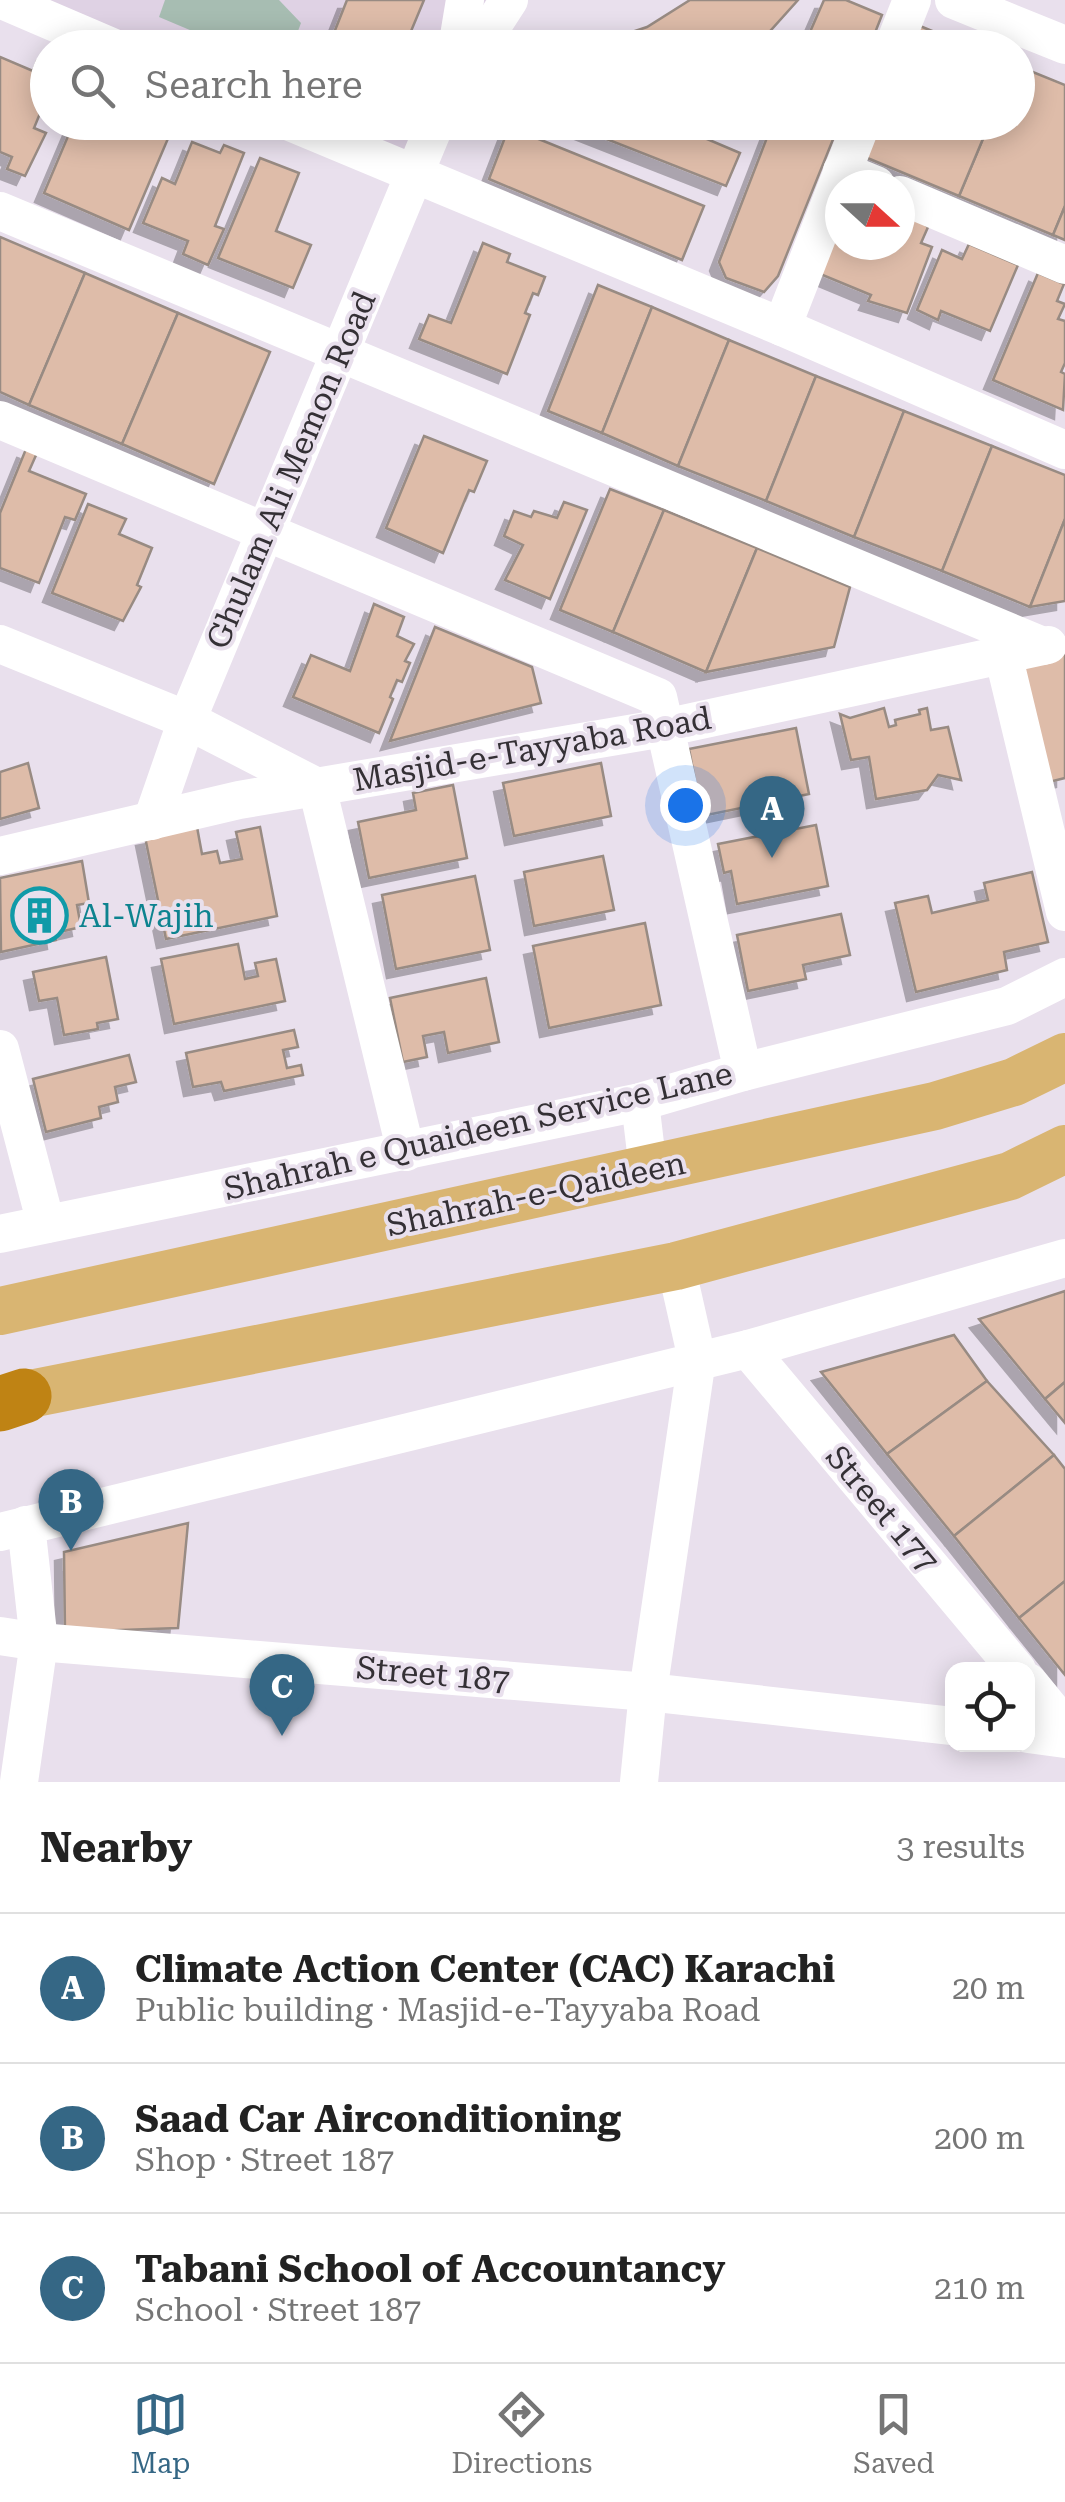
<!DOCTYPE html>
<html lang="en">
<head>
<meta charset="utf-8">
<style>
  body { margin:0; font-family:"Roboto Serif",serif; background:#f2f2f2; color:#222 }
  .controls { position:absolute; right:30px; bottom:30px; display:grid; overflow:hidden; border-radius:20px; box-shadow:0 5px 25px #0003 }
  .controls button { width:90px; height:90px; display:grid; place-items:center; padding:0; border:0; border-bottom:2px solid #e0e0e0; background:#fff; color:#222; font:50px sans-serif }
  .compass { position:absolute; left:825px; top:170px; width:90px; height:90px; border-radius:50%; background:#fff; box-shadow:0 5px 25px #0003; rotate:111deg }
  .you { position:absolute; left:685px; top:805px; width:35px; height:35px; margin:-25px; border:8px solid #fff; border-radius:50%; background:#1a73e8; box-shadow:0 0 0 15px #1a73e833 }
  .badge { display:grid; place-items:center; width:65px; height:65px; border-radius:50%; background:#356785; color:#fff; font-size:32px; font-weight:700 }
  .pin { position:absolute; translate:-50% -82px; filter:drop-shadow(0 2px 5px #0008) }
  .pin::after { content:''; position:absolute; top:52px; width:35px; height:30px; background:inherit; clip-path:polygon(0 0,100% 0,50% 100%) }
  .list { margin:0; padding:0; list-style:none }
  h2 { display:flex; justify-content:space-between; align-items:center; height:130px; margin:0; padding:0 40px; font-size:42px }
  h2 small { font-size:32px; font-weight:400; color:#767676 }
  .list li { display:grid; grid-template-columns:65px 1fr auto; gap:30px; align-items:center; box-sizing:border-box; height:150px; padding:0 40px; border-top:2px solid #e0e0e0 }
  .list b { display:block; font-size:38px; white-space:nowrap }
  .list p { margin:0; font-size:32px; white-space:nowrap; color:#767676 }
  .list em { font-size:32px; font-style:normal; color:#767676 }
  .icon { flex:none; width:55px; height:55px; fill:none; stroke:currentColor; stroke-width:2; stroke-linecap:round; stroke-linejoin:round }
  .map { position:relative; flex:none; width:1065px; height:1782px; overflow:hidden }
  .search { position:absolute; background:#fff; box-shadow:0 5px 25px #0003; left:30px; right:30px; top:30px; height:110px; display:flex; align-items:center; gap:25px; box-sizing:border-box; padding:0 35px; border-radius:55px; color:#767676; font-size:38px }
  .sheet { height:580px; background:#fff }
  nav { display:flex; justify-content:space-around; align-items:center; box-sizing:border-box; height:140px; border-top:2px solid #e0e0e0; background:#fff; font-size:28px; color:#767676 }
  nav a { display:grid; justify-items:center; gap:5px }
  nav .on { color:#356785 }
  .map>svg:first-child { display:block }
  .built { fill:#dfd2e4 }
  .green { fill:#a7bdb2 }
  .building { fill:#debca9; stroke:#988b83; stroke-width:2.5; filter:url(#shadow) }
  .lines { fill:none; stroke-linecap:round; stroke-linejoin:round }
  .minor { stroke:#fff; stroke-width:38 }
  .major { stroke:#d9b572; stroke-width:48 }
  .highway { stroke:#bf8314; stroke-width:55 }
  .labels { text-anchor:middle; dominant-baseline:central; stroke-width:8; stroke-linejoin:round; paint-order:stroke }
  .street-label { font-size:32px; fill:#343035; stroke:#e9e0ed }
  .culture-label { font-size:32px; fill:#0d838f; stroke:#e9e0ed; text-anchor:start }
</style>
</head>
<body>
<div class="map">
<svg width="1065" height="1782" viewBox="0 0 1065 1782">
  <defs>
    <filter id="shadow"><feDropShadow dx="-9" dy="9" stdDeviation="0" flood-color="#0004"/></filter>
  </defs>
  <rect width="100%" height="100%" fill="#e9e0ed"/>
  <g class="built">
    <polygon points="2,0 486,0 466,48 114,47"/>
    <polygon points="290,123 435,123 413,175"/>
  </g>
  <polygon class="green" points="165,0 279,0 301,23 292,47 230,47 159,17"/>
  <g class="building">
    <polygon points="347,0 424,0 404,48 328,48"/>
    <polygon points="690,0 798,0 755,48 549,48 558,44 596,44 647,27"/>
    <polygon points="824,0 846,0 882,15 869,48 803,48"/>
    <polygon points="920,26 973,48 911,48"/>
    <polygon points="0,57 33,71 37,61 48,66 48,94 34,128 46,133 25,176 7,169 12,157 0,152"/>
    <polygon points="1018,66 1065,85 1065,206 1053,235 959,196 990,122 1018,122"/>
    <polygon points="74,122 175,122 129,230 44,193"/>
    <polygon points="667,122 740,153 726,186 581,129 583,123 591,122"/>
    <polygon points="773,122 840,122 778,276 764,292 726,278 719,262"/>
    <polygon points="880,122 990,122 959,196 865,157"/>
    <polygon points="509,127 704,206 682,260 489,179"/>
    <polygon points="192,142 220,153 224,145 244,153 215,226 224,229 208,265 183,254 188,241 143,223 162,178 175,184"/>
    <polygon points="260,158 299,173 276,231 311,245 293,288 218,258"/>
    <polygon points="900,202 928,227 921,243 932,247 907,313 868,301 871,295 808,269 840,220 840,245 900,245"/>
    <polygon points="1065,206 1065,240 1053,235"/>
    <polygon points="0,237 85,273 29,405 0,392"/>
    <polygon points="483,243 510,254 507,262 545,277 538,295 533,293 525,313 530,315 507,374 419,339 429,315 451,323"/>
    <polygon points="969,244 1018,265 990,331 941,311 938,320 917,310 942,250 962,259"/>
    <polygon points="85,273 178,313 122,444 29,405"/>
    <polygon points="1038,273 1064,284 1057,301 1065,304 1058,319 1065,321 1065,363 1061,372 1065,374 1063,410 993,380"/>
    <polygon points="598,285 652,307 602,433 548,411"/>
    <polygon points="652,307 729,340 678,466 602,433"/>
    <polygon points="178,313 270,352 214,484 122,444"/>
    <polygon points="729,340 816,376 766,501 678,466"/>
    <polygon points="816,376 904,411 854,537 766,501"/>
    <polygon points="904,411 992,446 942,571 854,537"/>
    <polygon points="424,436 487,461 474,492 469,490 443,553 386,528"/>
    <polygon points="992,446 1065,475 1065,519 1030,607 942,571"/>
    <polygon points="26,449 37,453 29,471 86,494 75,520 65,517 39,583 0,568 0,513"/>
    <polygon points="610,489 664,510 613,632 560,610"/>
    <polygon points="564,502 587,510 550,599 505,580 523,545 504,536 514,511 531,517 534,511 557,518"/>
    <polygon points="88,504 126,519 119,534 152,548 137,585 141,587 123,621 52,593"/>
    <polygon points="664,510 757,548 706,672 613,632"/>
    <polygon points="1065,519 1065,601 1030,607"/>
    <polygon points="757,548 850,587 834,647 706,672"/>
    <polygon points="374,604 404,617 397,636 414,644 405,661 410,663 402,682 397,680 390,697 393,699 379,733 293,697 311,655 350,671"/>
    <polygon points="435,627 532,667 541,703 390,741"/>
    <polygon points="1065,646 1065,778 1045,783 1016,658"/>
    <polygon points="884,708 889,727 896,725 895,720 920,714 919,710 927,708 931,730 948,727 961,780 938,775 927,790 876,799 869,757 851,760 840,714 850,718"/>
    <polygon points="796,728 809,794 702,816 689,749"/>
    <polygon points="28,763 39,808 0,819 0,772"/>
    <polygon points="601,763 611,816 514,836 503,783"/>
    <polygon points="453,785 467,858 369,878 358,822 416,810 413,793"/>
    <polygon points="816,825 828,886 737,904 731,871 724,873 718,844"/>
    <polygon points="197,827 202,854 217,851 220,863 242,859 236,832 260,827 277,916 166,939 145,837"/>
    <polygon points="603,856 614,910 534,926 524,872"/>
    <polygon points="82,861 89,903 77,905 81,927 55,933 56,940 1,952 0,878"/>
    <polygon points="1032,872 1048,942 1004,952 1007,970 916,992 895,903 928,896 932,913 988,900 984,883"/>
    <polygon points="475,876 490,950 396,969 382,895"/>
    <polygon points="841,914 850,955 803,965 806,979 748,991 737,935"/>
    <polygon points="645,923 661,1005 549,1028 533,946"/>
    <polygon points="238,944 245,979 258,976 255,963 276,959 285,1001 174,1024 161,959"/>
    <polygon points="106,957 118,1019 97,1023 98,1029 64,1035 57,998 39,1001 33,972"/>
    <polygon points="486,978 499,1042 448,1053 444,1032 423,1036 427,1057 403,1062 390,998"/>
    <polygon points="294,1030 298,1047 283,1050 287,1068 301,1065 303,1075 224,1091 221,1082 193,1087 186,1053"/>
    <polygon points="129,1055 136,1082 115,1087 118,1102 99,1107 101,1118 46,1132 33,1079"/>
    <polygon points="1065,1291 1065,1382 1045,1399 979,1319"/>
    <polygon points="954,1335 987,1381 887,1454 821,1372"/>
    <polygon points="987,1381 1054,1455 954,1536 887,1454"/>
    <polygon points="1065,1382 1065,1423 1045,1399"/>
    <polygon points="1054,1455 1065,1469 1065,1581 1019,1618 954,1536"/>
    <polygon points="188,1523 178,1628 65,1632 64,1552"/>
    <polygon points="1065,1581 1065,1675 1019,1618"/>
  </g>
  <g class="lines">
    <g class="minor">
      <polyline points="2,0 114,48"/>
      <polyline points="954,0 1065,45"/>
      <polyline points="457,48 465,0"/>
      <polyline points="478,48 509,0"/>
      <polyline points="893,48 912,0"/>
      <polyline points="290,122 782,327 1065,450"/>
      <polyline points="842,171 876,185"/>
      <polyline points="900,195 1065,265"/>
      <polyline points="0,211 1043,646"/>
      <polyline points="782,327 862,122"/>
      <polyline points="0,420 658,697 743,1072"/>
      <polyline points="0,644 187,720 317,787 406,1152"/>
      <polyline points="1003,654 1065,912"/>
      <polyline points="152,821 187,720 436,122"/>
      <polyline points="0,856 239,800 664,728 1048,645"/>
      <polyline points="0,1049 46,1224"/>
      <polyline points="640,1102 648,1169"/>
      <polyline points="0,1234 640,1102 743,1072 1007,1006 1065,977"/>
      <polyline points="748,1349 1017,1670"/>
      <polyline points="0,1532 748,1349 1065,1258"/>
      <polyline points="0,1636 39,1642 648,1692 952,1726"/>
      <polyline points="1028,1682 1065,1727"/>
      <polyline points="1028,1734 1065,1739"/>
      <polyline points="19,1782 39,1642 26,1525"/>
      <polyline points="639,1782 648,1692 697,1359 676,1266"/>
    </g>
    <g class="major">
      <polyline points="0,1311 935,1106 1014,1082 1065,1057"/>
      <polyline points="0,1400 676,1266 1010,1176 1065,1149"/>
    </g>
    <polyline class="highway" points="0,1404 24,1396"/>
  </g>
  <defs>
    <symbol id="building-ring" viewBox="-11 -11 22 22"><circle r="9.5" fill="#e9e0ed" stroke="#0f9aa8" stroke-width="1.5"/><path d="M-4-6H4V6H1V3H-1V6H-4ZM-2.5-4.3h1.7v1.8h-1.7ZM.8-4.3h1.7v1.8H.8ZM-2.5-1h1.7V.8h-1.7ZM.8-1h1.7V.8H.8Z" fill="#0f9aa8"/></symbol>
  </defs>
  <g fill-rule="evenodd">
    <use href="#building-ring" x="8" y="884" width="63" height="63"/>
  </g>
  <g class="labels">
    <g class="street-label">
      <text transform="translate(291 470) rotate(-67)">Ghulam Ali Memon Road</text>
      <text transform="translate(532 749) rotate(-10)">Masjid-e-Tayyaba Road</text>
      <text transform="translate(478 1131) rotate(-13)">Shahrah e Quaideen Service Lane</text>
      <text transform="translate(536 1194) rotate(-12)">Shahrah-e-Qaideen</text>
      <text transform="translate(882 1509) rotate(50)">Street 177</text>
      <text transform="translate(433 1674) rotate(5)">Street 187</text>
    </g>
    <g class="culture-label">
      <text x="79" y="916">Al-Wajih</text>
    </g>
  </g>
</svg>
<div class="controls">
<button><svg class="icon" aria-label="locate" viewBox="0 0 24 24"><circle cx="12" cy="12" r="6"/><path d="M12 2v4M12 18v4M2 12h4M18 12h4"/></svg></button>
</div>
<svg class="compass" viewBox="-18 -18 36 36"><path d="M0-13l5 13h-10z" fill="#e53935"/><path d="M0 13l5-13h-10z" fill="#767676"/></svg>
<div class="you"></div>
<div class="pin badge" style="left:772px;top:858px">A</div>
<div class="pin badge" style="left:71px;top:1551px">B</div>
<div class="pin badge" style="left:282px;top:1736px">C</div>
<div class="search"><svg class="icon" aria-label="search" viewBox="0 0 24 24"><circle cx="10" cy="10" r="6"/><path d="M15 15l6 6"/></svg>Search here</div>
</div>
<section class="sheet">
<h2>Nearby<small>3 results</small></h2>
<ul class="list">
<li><span class="badge">A</span><div><b>Climate Action Center (CAC) Karachi</b><p>Public building · Masjid-e-Tayyaba Road</p></div><em>20 m</em></li>
<li><span class="badge">B</span><div><b>Saad Car Airconditioning</b><p>Shop · Street 187</p></div><em>200 m</em></li>
<li><span class="badge">C</span><div><b>Tabani School of Accountancy</b><p>School · Street 187</p></div><em>210 m</em></li>
</ul>
</section>
<nav>
<a class="on"><svg class="icon" aria-label="map" viewBox="0 0 24 24"><path d="M3 6l6-2 6 2 6-2v14l-6 2-6-2-6 2zM9 4v14M15 6v14"/></svg>Map</a>
<a><svg class="icon" aria-label="directions" viewBox="0 0 24 24"><path d="M12 3l9 9-9 9-9-9zM9 14v-3h6M13 9l2 2-2 2"/></svg>Directions</a>
<a><svg class="icon" aria-label="saved" viewBox="0 0 24 24"><path d="M7 4h10v16l-5-4-5 4z"/></svg>Saved</a>
</nav>
</body>
</html>
